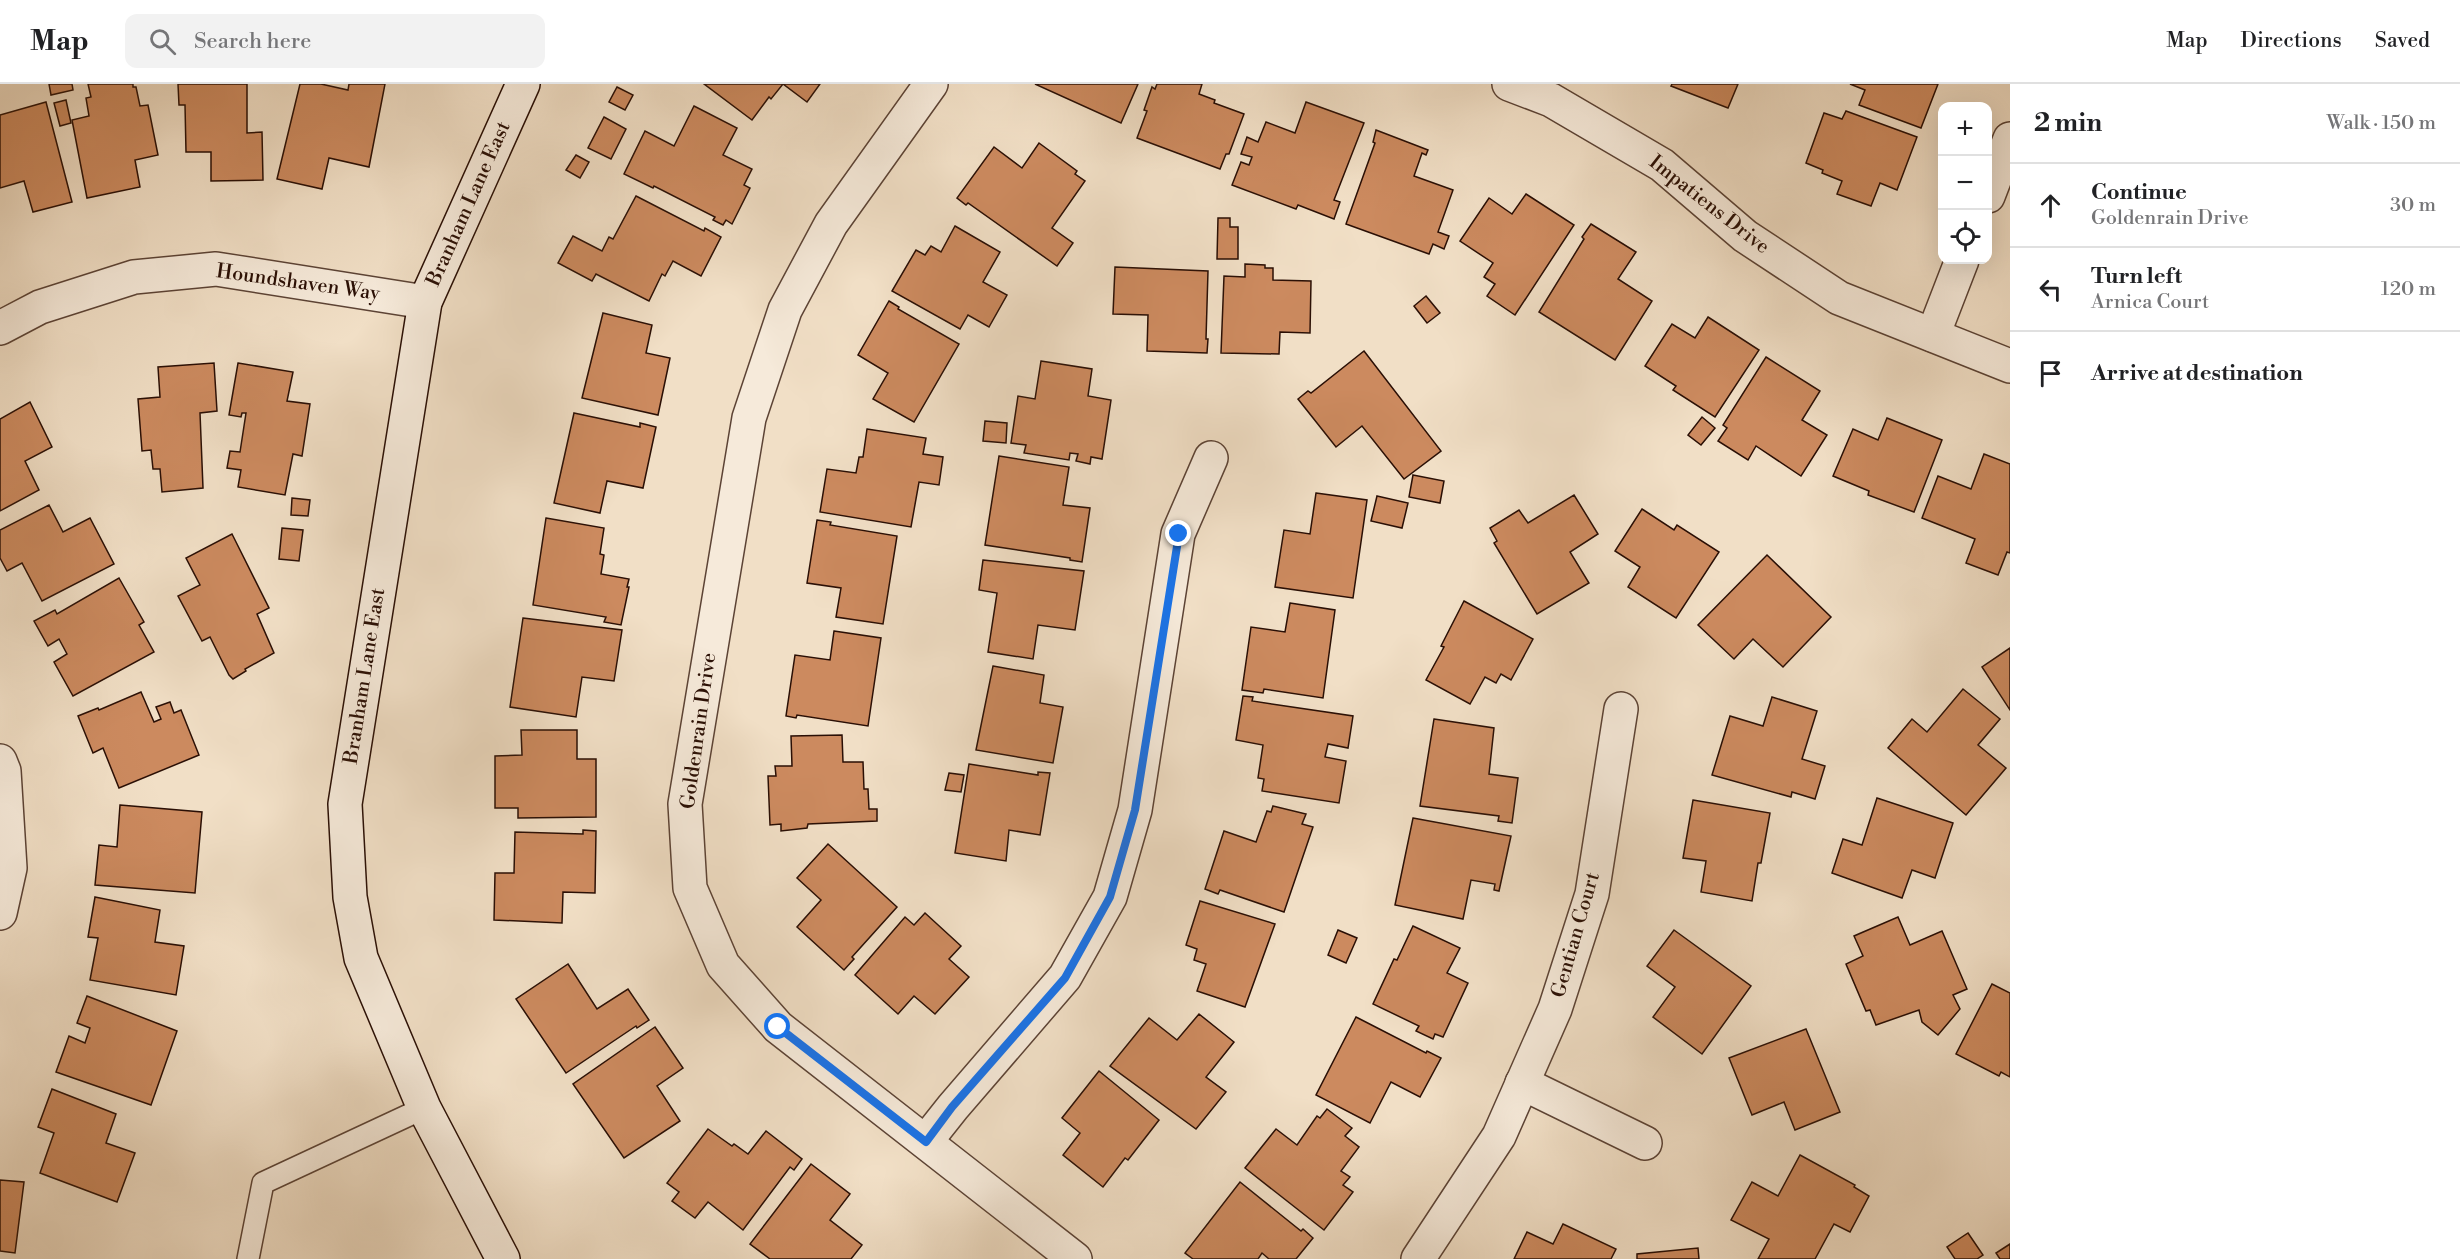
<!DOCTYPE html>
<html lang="en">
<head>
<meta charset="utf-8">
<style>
  body { margin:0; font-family:"Libre Bodoni",serif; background:#f2f2f2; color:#202124 }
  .controls { position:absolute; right:18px; top:18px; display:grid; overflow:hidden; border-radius:12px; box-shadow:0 6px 24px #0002 }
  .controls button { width:54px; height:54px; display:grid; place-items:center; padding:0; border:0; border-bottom:2px solid #e0e0e0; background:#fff; color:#202124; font:30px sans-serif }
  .stop { position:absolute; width:18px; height:18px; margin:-14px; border:4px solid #1a73e8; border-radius:50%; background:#fff }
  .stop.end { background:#1a73e8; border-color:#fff; box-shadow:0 2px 6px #0008 }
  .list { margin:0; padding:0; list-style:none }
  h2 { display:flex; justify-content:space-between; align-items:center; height:78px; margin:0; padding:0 24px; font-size:26px }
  h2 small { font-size:20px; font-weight:400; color:#757577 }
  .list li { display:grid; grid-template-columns:39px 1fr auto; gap:18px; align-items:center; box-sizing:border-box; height:84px; padding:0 24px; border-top:2px solid #e0e0e0 }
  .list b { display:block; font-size:22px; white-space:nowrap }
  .list p { margin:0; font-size:20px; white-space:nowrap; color:#757577 }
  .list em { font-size:20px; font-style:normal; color:#757577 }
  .icon { flex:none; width:33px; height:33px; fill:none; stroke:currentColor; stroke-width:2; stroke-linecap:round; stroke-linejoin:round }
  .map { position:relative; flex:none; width:2010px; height:1175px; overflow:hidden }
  header { display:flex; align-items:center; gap:36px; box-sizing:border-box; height:84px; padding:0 30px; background:#fff; border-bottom:2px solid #e0e0e0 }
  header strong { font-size:28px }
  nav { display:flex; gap:33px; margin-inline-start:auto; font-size:21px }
  .search { width:420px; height:54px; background:#f2f2f2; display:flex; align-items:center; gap:15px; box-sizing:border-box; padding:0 21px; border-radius:12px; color:#757577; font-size:22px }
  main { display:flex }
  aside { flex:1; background:#fff }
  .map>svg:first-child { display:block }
  .building { fill:#cc8a5f; stroke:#2a0f05; stroke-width:1.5 }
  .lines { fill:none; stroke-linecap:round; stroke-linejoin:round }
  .lane-casing { stroke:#5c4335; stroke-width:24 }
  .street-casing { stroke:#5c4335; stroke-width:36 }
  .secondary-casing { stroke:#2a0f05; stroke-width:36 }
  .lane { stroke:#f6eada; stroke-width:21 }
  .street { stroke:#f6eada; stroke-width:33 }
  .secondary { stroke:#f6eada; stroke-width:33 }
  .route { stroke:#1a73e8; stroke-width:8 }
  .labels { text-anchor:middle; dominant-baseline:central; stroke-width:4.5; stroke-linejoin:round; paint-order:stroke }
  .street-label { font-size:20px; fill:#2a0f05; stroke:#f6eada }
</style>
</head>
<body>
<header>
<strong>Map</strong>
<div class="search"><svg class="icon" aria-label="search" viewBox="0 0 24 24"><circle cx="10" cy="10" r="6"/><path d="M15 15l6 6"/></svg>Search here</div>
<nav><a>Map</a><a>Directions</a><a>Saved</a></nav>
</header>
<main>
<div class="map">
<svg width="2010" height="1175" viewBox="0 0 2010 1175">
  <rect width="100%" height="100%" fill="#f1dfc6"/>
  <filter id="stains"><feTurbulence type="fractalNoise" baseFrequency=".00333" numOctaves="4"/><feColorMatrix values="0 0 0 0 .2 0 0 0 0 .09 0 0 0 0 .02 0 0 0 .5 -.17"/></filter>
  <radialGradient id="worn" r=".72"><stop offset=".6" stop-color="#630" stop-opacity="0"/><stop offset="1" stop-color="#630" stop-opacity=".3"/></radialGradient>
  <g class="building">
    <polygon points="49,0 72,0 73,6 51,11"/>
    <polygon points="88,0 133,0 133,3 136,3 140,22 148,21 158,71 135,76 140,103 87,114 72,36 89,32 86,14 91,13"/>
    <polygon points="178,0 247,0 247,49 262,48 263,96 211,97 211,68 186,68 185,21 179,21"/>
    <polygon points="300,0 321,0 348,6 349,0 385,0 369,83 329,74 322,105 277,95"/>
    <polygon points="704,0 783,0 771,15 769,13 752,36"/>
    <polygon points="783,0 820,0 807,18"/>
    <polygon points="1035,0 1138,0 1121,39"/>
    <polygon points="1157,0 1202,0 1199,10 1215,16 1214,19 1244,30 1229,70 1226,70 1220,85 1137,54 1147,27 1144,26 1152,3 1155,5"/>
    <polygon points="1672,0 1738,0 1728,24 1671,2"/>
    <polygon points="1850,0 1938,0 1921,44 1859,21 1865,6"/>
    <polygon points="617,3 633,11 625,26 609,18"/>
    <polygon points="66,16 71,39 60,42 54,19"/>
    <polygon points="46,18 72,118 33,128 24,97 0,104 0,31"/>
    <polygon points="1306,18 1364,39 1334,116 1340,118 1334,135 1298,121 1296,125 1232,101 1241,78 1249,81 1252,73 1241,70 1247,53 1258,58 1266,38 1295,49"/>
    <polygon points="694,22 737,44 723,71 752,85 744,101 750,104 732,140 726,136 723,141 713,136 715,133 654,102 653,104 624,90 645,47 674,62"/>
    <polygon points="1846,27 1917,53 1897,106 1880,99 1871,122 1837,110 1842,97 1822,89 1823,86 1806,79 1824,29 1842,35"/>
    <polygon points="604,33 626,45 611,75 588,64"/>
    <polygon points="1376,46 1428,66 1426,71 1422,69 1414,92 1453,106 1438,148 1449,152 1444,165 1433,160 1429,170 1346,140 1375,59 1373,58"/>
    <polygon points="1039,59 1077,87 1075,90 1085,97 1052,144 1073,159 1057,182 968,119 966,121 957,114 994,63 1022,84"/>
    <polygon points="576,71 589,78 580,94 566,86"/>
    <polygon points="1526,110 1574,141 1515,231 1487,212 1495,200 1484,193 1493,179 1460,157 1489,114 1512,130"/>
    <polygon points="636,112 704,147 705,144 721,153 701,192 673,177 665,192 662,190 649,217 596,190 592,197 558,179 573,152 602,167 609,153 613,155"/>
    <polygon points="1218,134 1230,134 1230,143 1238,143 1238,175 1217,175"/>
    <polygon points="1591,140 1636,168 1618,195 1652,217 1615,276 1539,228 1584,155 1582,153"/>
    <polygon points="955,142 1000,168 983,198 1007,211 989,243 968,231 960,245 892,207 916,166 925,171 931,162 941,168"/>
    <polygon points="1245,180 1265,181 1265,184 1273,184 1273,196 1311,197 1310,249 1280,248 1279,270 1221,269 1224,192 1245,193"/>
    <polygon points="1115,183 1208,187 1206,255 1208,255 1207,269 1147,267 1148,231 1113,230"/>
    <polygon points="1426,212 1440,229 1427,239 1414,222"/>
    <polygon points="889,217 899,223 898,225 959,260 914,338 873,315 888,289 858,271"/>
    <polygon points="603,229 652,241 646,269 670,274 658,331 582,314"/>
    <polygon points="1708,233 1759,266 1715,333 1673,306 1676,302 1645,282 1672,240 1695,254"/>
    <polygon points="1364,267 1441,367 1404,395 1362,342 1336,363 1298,315 1308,307 1311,309"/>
    <polygon points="1766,273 1820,307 1802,336 1827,351 1801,392 1756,362 1748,376 1718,357 1727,344 1723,341"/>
    <polygon points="1041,277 1092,285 1088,312 1111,316 1102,375 1091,373 1090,380 1076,377 1078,370 1070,369 1069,376 1024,369 1026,361 1011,359 1018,312 1035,315"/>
    <polygon points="214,279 217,327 200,329 203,404 162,408 160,385 153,385 151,366 142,367 138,315 160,313 158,283"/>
    <polygon points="238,279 293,288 287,317 310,320 302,372 293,370 285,411 238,403 241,386 227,384 230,367 240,368 246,329 242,329 241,333 229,331"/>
    <polygon points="30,318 52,363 25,377 39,406 0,427 0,335"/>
    <polygon points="574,329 640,343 640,339 656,343 643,404 607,397 600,429 554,419"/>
    <polygon points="1702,333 1715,344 1701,361 1688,351"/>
    <polygon points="1887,334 1942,356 1914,428 1868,411 1869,407 1833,392 1853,345 1878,356"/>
    <polygon points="985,337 1007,339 1006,359 983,357"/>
    <polygon points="867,345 926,354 923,370 943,373 939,401 919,398 911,443 820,428 827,385 856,389 859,373 863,373"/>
    <polygon points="1984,370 2010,380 2010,469 2007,468 1998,491 1966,479 1975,455 1922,434 1938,392 1971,405"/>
    <polygon points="999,372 1069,383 1063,421 1090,424 1082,478 1070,476 1070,474 985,461"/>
    <polygon points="1413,391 1444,397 1440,419 1409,413"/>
    <polygon points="1316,409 1367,416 1353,514 1275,503 1284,446 1310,450"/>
    <polygon points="1574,411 1598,450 1570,468 1589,499 1537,530 1494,459 1497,457 1490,444 1519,426 1528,439"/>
    <polygon points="1377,412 1408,419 1402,444 1371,437"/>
    <polygon points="292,414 310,416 308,432 291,431"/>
    <polygon points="49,421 63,448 90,434 114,480 42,517 22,479 7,487 0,474 0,446"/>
    <polygon points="1642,425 1674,446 1677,441 1719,468 1676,534 1628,503 1640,483 1615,467"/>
    <polygon points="546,434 604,444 600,470 604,471 601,490 629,495 627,503 629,503 621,541 604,538 606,533 533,521"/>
    <polygon points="817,436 831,438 830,441 897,452 883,540 836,533 841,504 807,499"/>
    <polygon points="282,444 303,446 299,477 279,475"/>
    <polygon points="232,450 269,524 257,530 274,569 245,585 246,587 233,595 229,591 210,553 202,557 178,512 200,501 186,474"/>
    <polygon points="1767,471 1831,533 1783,583 1753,555 1734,575 1698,541"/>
    <polygon points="983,476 1084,487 1075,546 1038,541 1033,575 988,568 997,509 979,506"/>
    <polygon points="119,494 144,538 139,541 154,568 73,612 54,578 67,570 59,555 48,562 34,537 55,526 57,530"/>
    <polygon points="1464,517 1533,555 1511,596 1501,590 1496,599 1485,593 1470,620 1426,596 1444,563 1441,562"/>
    <polygon points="1290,519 1335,526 1323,614 1264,605 1263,609 1242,606 1251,543 1285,548"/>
    <polygon points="523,534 622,546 614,597 582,593 576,633 510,623"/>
    <polygon points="834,547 881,554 868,642 797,631 796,634 786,632 795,571 830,576"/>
    <polygon points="2010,564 2010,626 1982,583"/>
    <polygon points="993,582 1044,591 1040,619 1063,623 1053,679 976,666"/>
    <polygon points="1963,605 2000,635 1978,661 2006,684 1966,731 1888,664 1912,635 1927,648"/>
    <polygon points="141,608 154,638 161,635 156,623 170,618 174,629 181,626 199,671 119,704 103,664 93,669 78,632 98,624 99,626"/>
    <polygon points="1243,612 1253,613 1252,617 1353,632 1348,664 1328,660 1325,673 1346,677 1339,719 1262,707 1264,695 1258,694 1263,661 1236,656"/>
    <polygon points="1772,613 1817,627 1802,675 1825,682 1815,715 1792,708 1791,713 1712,691 1730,632 1763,642"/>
    <polygon points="1434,635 1494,644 1489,690 1518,694 1512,739 1498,737 1499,732 1420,722"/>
    <polygon points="521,646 577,646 577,675 596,675 596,733 518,734 518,724 495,724 495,672 522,671"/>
    <polygon points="842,651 843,678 863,678 864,705 868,705 869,725 877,725 877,737 808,740 807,744 781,747 781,740 770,741 768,692 776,692 775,682 792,682 791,652"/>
    <polygon points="969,680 1038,691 1038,688 1050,689 1040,751 1009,746 1006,777 955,769"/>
    <polygon points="949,689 964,691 961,708 945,706"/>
    <polygon points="1877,714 1953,739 1935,794 1912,786 1902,814 1832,789 1843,755 1862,761"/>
    <polygon points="1693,716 1770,729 1761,779 1758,779 1752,817 1701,808 1706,777 1683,774"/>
    <polygon points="120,721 202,728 195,809 95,801 99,761 117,763"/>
    <polygon points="1273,722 1306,730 1302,740 1313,743 1284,828 1220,806 1218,810 1205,805 1224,747 1256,758 1267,727 1271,728"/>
    <polygon points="1413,734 1511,752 1499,807 1494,806 1495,800 1471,796 1463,835 1395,821"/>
    <polygon points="583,746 596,747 595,809 563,808 562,839 494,836 495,789 514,789 515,748 583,750"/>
    <polygon points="828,760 897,823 852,873 854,875 844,886 797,843 821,816 797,794"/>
    <polygon points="95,813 160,826 155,858 184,862 176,911 90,896 98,854 88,853"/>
    <polygon points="1200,817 1275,840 1245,923 1197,907 1206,880 1194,876 1197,865 1186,861"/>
    <polygon points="925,829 961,862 949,875 969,893 935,930 914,912 898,930 855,891 905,833 914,841"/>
    <polygon points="1898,833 1910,861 1942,847 1967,905 1953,911 1960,925 1938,951 1922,938 1919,926 1876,941 1870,926 1866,927 1846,880 1863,872 1854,852"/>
    <polygon points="1413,842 1460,864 1447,889 1468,899 1443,953 1435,950 1433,955 1416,947 1419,942 1373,920 1394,875 1397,876"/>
    <polygon points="1338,846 1357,854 1346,879 1328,871"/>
    <polygon points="1674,846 1751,902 1702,970 1653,933 1675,903 1647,882"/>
    <polygon points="568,880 597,925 628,905 649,936 637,944 636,942 566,989 516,915"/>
    <polygon points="1992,900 2010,909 2010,993 2001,988 1999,992 1956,970"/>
    <polygon points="87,912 177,947 151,1021 56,988 69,952 85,959 90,944 77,939"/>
    <polygon points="1199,930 1234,958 1206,993 1226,1008 1196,1045 1110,982 1149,934 1177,956"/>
    <polygon points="1356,933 1426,969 1427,967 1441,974 1420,1013 1391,998 1370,1039 1316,1011"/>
    <polygon points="655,943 683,984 657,1002 680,1037 624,1074 573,1000"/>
    <polygon points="1806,945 1840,1028 1795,1046 1784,1018 1752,1031 1729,974"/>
    <polygon points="1099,987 1159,1036 1128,1076 1125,1074 1103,1103 1063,1071 1080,1049 1062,1034"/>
    <polygon points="52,1005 116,1030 106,1059 135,1069 117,1118 40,1089 54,1049 38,1043"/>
    <polygon points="1327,1025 1352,1044 1345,1052 1359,1063 1341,1087 1350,1093 1343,1101 1353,1108 1324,1146 1245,1084 1276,1045 1297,1061 1317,1032 1320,1034"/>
    <polygon points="708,1045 732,1062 734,1060 748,1070 766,1047 802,1075 794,1086 790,1083 743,1146 708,1118 695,1134 672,1117 679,1108 667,1099"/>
    <polygon points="1800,1071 1855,1101 1854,1103 1869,1112 1850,1148 1834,1140 1815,1175 1758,1175 1769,1155 1731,1136 1752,1098 1778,1112"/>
    <polygon points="811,1080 850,1110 830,1136 862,1161 851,1175 770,1175 750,1160"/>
    <polygon points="0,1096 24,1098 15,1169 0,1167"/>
    <polygon points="1240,1098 1301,1147 1303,1145 1313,1154 1296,1175 1269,1175 1262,1169 1258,1175 1193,1175 1185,1169"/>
    <polygon points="1563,1140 1616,1165 1611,1175 1514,1175 1527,1148 1553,1160"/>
    <polygon points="1968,1149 1983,1171 1977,1175 1955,1175 1947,1163"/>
    <polygon points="2010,1160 2010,1175 2000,1175 1996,1169"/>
    <polygon points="1698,1164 1699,1175 1637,1175 1637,1170"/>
  </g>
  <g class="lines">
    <defs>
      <polyline id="lane" points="248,1175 263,1099 424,1024"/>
      <g id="street">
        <polyline points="931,0 831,140 785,226 749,334 685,720 690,804 723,881 778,943 1075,1175"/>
        <polyline points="1509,0 1551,16 1662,81 1745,152 1839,214 2010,282"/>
        <polyline points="1988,112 2010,55"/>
        <polyline points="0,244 40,223 134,193 216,185 425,218"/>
        <polyline points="1933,251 1962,176"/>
        <polyline points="0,677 4,687 10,784 0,829"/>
        <polyline points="1522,999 1645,1059"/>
        <polyline points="926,1057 953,1023 1065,893 1110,813 1135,726 1178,450 1211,374"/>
        <polyline points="1418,1175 1499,1052 1555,925 1592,810 1621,625"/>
      </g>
      <polyline id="secondary" points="503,1175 424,1024 361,874 350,813 345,720 425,218 523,0"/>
    </defs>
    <use href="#lane" class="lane-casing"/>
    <use href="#street" class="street-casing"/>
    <use href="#secondary" class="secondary-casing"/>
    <use href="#lane" class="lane"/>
    <use href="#street" class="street"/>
    <use href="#secondary" class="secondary"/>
  </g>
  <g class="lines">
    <polyline class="route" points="778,943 926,1058 952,1023 1065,894 1110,813 1135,726 1179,450"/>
  </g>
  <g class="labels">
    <g class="street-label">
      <text transform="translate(469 120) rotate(-66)">Branham Lane East</text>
      <text transform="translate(1709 121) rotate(38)">Impatiens Drive</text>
      <text transform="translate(298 199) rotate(8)">Houndshaven Way</text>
      <text transform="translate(365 592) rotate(-81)">Branham Lane East</text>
      <text transform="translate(699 647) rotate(-82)">Goldenrain Drive</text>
      <text transform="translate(1576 851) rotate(-74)">Gentian Court</text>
    </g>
  </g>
  <rect width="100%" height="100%" filter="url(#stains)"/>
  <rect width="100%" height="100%" fill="url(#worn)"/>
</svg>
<div class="controls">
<button>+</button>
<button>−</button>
<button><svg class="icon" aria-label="locate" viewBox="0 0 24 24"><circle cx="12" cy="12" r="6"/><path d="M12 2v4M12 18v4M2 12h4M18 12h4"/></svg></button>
</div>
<div class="stop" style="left:778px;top:943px"></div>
<div class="stop end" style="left:1179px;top:450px"></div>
</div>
<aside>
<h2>2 min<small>Walk · 150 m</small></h2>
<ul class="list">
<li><svg class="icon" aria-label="ahead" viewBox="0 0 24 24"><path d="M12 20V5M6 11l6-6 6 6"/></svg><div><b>Continue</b><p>Goldenrain Drive</p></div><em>30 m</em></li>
<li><svg class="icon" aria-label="left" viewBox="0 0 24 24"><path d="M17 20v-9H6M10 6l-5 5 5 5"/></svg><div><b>Turn left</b><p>Arnica Court</p></div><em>120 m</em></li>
<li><svg class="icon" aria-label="arrive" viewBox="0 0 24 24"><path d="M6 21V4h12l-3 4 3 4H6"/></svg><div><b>Arrive at destination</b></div></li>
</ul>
</aside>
</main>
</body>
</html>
